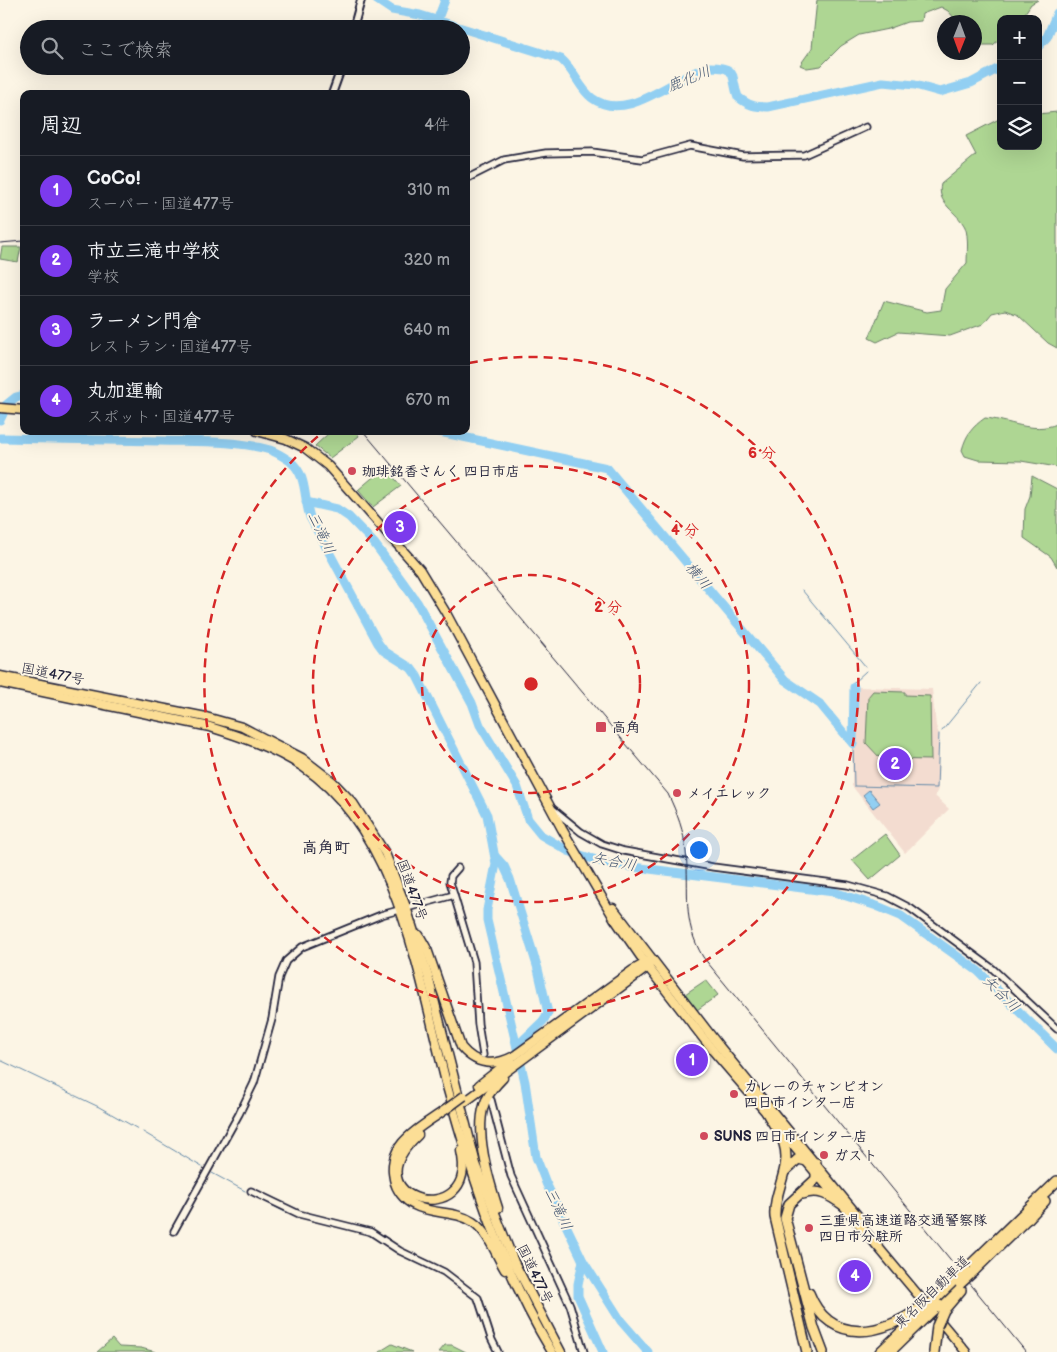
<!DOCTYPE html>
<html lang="ja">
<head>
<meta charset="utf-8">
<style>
  body { margin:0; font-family:"Balsamiq Sans","Klee One",sans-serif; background:#20242c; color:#f1f3f6 }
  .controls { position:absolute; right:15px; top:15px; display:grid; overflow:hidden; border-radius:10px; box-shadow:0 5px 20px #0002 }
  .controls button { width:45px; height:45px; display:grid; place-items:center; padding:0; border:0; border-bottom:1px solid #363941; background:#171b24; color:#f1f3f6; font:25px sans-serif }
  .compass { position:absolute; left:937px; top:15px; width:45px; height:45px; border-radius:50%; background:#171b24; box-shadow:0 5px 20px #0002; rotate:181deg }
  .you { position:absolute; left:698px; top:849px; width:18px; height:18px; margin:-12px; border:4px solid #fff; border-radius:50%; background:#1a73e8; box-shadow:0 0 0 8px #1a73e833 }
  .badge { display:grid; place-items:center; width:32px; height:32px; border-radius:50%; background:#7c3aed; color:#fff; font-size:16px; font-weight:700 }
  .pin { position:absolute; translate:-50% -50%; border:2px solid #fff; box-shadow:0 1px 5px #0006 }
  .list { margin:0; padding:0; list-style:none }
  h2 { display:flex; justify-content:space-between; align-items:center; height:65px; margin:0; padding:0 20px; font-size:21px }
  h2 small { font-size:16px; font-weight:400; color:#9ea1a6 }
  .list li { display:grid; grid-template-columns:32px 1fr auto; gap:15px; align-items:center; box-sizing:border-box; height:70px; padding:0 20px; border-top:1px solid #363941 }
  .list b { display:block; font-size:19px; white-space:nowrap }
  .list p { margin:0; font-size:16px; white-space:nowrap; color:#9ea1a6 }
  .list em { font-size:16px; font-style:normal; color:#9ea1a6 }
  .icon { flex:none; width:28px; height:28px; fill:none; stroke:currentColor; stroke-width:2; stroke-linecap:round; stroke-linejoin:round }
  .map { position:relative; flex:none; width:1057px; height:1352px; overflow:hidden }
  .search { position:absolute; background:#171b24; box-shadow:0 5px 20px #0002; left:20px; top:20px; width:450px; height:55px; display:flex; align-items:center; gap:12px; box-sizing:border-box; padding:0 18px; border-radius:28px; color:#9ea1a6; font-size:19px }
  .panel { position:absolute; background:#171b24; box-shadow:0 5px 20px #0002; left:20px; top:90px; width:450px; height:345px; border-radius:10px }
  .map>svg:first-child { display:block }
  .built { fill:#f3dcd0 }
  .green { fill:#aed693; stroke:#687c67 }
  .water { fill:#92cff2; stroke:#658aa9 }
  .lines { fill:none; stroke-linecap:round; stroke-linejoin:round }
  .stream { stroke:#658aa9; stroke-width:1 }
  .river { stroke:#92cff2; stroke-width:9 }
  .tertiary-casing { stroke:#22223b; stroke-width:9 }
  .secondary-casing { stroke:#22223b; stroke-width:10 }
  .trunk-casing { stroke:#22223b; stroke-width:11 }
  .motorway-casing { stroke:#22223b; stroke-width:12 }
  .tertiary { stroke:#fcf5e5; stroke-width:5.5 }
  .secondary { stroke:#fcf5e5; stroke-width:6 }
  .trunk { stroke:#fcde96; stroke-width:8 }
  .motorway { stroke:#fcde96; stroke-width:9 }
  .rail { stroke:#22223b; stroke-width:1 }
  .trunk-bridge-casing { stroke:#22223b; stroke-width:11; stroke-linecap:butt }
  .motorway-bridge-casing { stroke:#22223b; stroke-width:12; stroke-linecap:butt }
  .trunk-bridge { stroke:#fcde96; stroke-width:8 }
  .motorway-bridge { stroke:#fcde96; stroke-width:9 }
  .ring { fill:none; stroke:#d62828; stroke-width:2.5; stroke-dasharray:9 6 }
  .poi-dot { fill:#d1495b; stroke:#fcf5e5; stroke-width:2 }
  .labels { text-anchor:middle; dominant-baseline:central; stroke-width:4; stroke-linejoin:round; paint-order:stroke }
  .poi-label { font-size:14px; font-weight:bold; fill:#22223b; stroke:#fcf5e5; text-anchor:start }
  .street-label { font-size:14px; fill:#22223b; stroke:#fcf5e5 }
  .water-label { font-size:15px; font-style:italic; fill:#445672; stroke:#fcf5e5 }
  .quarter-label { font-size:16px; font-weight:bold; fill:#22223b; stroke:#fcf5e5 }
  .centre { fill:#d62828; stroke:#fcf5e5; stroke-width:2.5 }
  .ring-label { font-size:15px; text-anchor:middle; font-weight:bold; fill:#d62828; stroke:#fcf5e5; stroke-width:4; stroke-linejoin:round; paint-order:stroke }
</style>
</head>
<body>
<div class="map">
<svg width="1057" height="1352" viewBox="0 0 1057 1352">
  <rect width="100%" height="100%" fill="#fcf5e5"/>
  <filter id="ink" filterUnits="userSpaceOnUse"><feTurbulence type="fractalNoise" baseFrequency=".02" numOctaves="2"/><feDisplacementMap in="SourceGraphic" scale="10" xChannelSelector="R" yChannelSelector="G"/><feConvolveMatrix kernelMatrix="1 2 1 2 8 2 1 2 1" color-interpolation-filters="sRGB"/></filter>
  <g filter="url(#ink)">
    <polygon class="built" points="857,687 932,689 936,726 939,734 938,789 935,796 949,809 905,853 852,786 852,745 856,742"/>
    <g class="green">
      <polygon points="817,0 1038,0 1031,4 1021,19 1001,19 1001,38 993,45 975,45 974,22 958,22 948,11 941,7 922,14 921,21 907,22 888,29 859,35 841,46 821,66 807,68 800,65 812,48"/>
      <path d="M1057 112V348L1048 343 1018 315 1005 310 992 313 983 324 950 336 898 332 877 342 869 338 884 301 927 312 941 310 945 289 967 263C967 253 969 237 965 227 957 211 936 204 941 184L976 155 966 136 1001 118V146H1038V114Z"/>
      <polygon points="2,247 21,247 18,262 0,259"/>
      <path d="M985 418C1009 420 1032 434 1057 424V467L1021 461 978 460 965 456 962 450C966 435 972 427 985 418Z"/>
      <polygon points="331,431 356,431 359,436 330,458 315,446"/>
      <polygon points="385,467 401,486 373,507 358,490"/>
      <polygon points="1032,476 1057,489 1057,567 1051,557 1024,538 1025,509 1030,496"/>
      <polygon points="873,691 905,692 905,695 930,696 931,760 881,759 866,743 868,697"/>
      <polygon points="885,834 900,855 870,880 852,860"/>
      <polygon points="706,980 718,995 697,1010 685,994"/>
      <polygon points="112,1339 119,1347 141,1348 156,1352 97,1352"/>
      <polygon points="392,1344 412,1352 379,1352"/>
      <polygon points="445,1345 452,1345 466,1352 439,1352"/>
    </g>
    <polygon class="water" points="869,790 880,803 873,808 863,795"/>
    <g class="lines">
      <g class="stream">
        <polyline points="802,590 866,667"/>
        <polyline points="854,682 866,671"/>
        <polyline points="942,731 981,683"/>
        <polyline points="853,744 854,786 937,788 939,734"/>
        <polyline points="0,1060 99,1107 138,1129"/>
        <polyline points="143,1132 202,1167"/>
        <polyline points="212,1173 245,1191"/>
        <polyline points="252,1195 285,1212"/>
      </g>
      <g class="river">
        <path d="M377 0 392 10 420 15 561 59C574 70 579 88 592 98 628 125 676 74 710 67 740 67 730 77 738 97 749 106 756 107 768 107L883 82 915 85 940 92 971 83 1001 67"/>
        <polyline points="437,21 445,0"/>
        <polyline points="1038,47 1047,37 1057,13"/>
        <polyline points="6,405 16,397 24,395"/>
        <polyline points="0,420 3,414"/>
        <polyline points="435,431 607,468 785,680 820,704 853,744 854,687"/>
        <path d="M0 438C53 439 107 440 160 441 195 442 236 440 270 450 276 452 284 457 290 461 308 476 303 497 310 517L378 643 384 651 411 668 417 676 487 815 496 864 487 910V920L525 1082 536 1157 546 1183 583 1261 621 1321 648 1352"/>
        <polyline points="306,502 337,509 349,517 374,543 402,581 417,602 472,703 480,725 517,786 528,819 541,835 568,851 609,864 834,892 877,906 901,916 978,971 1057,1049"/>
        <polyline points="495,856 504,866 510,879 538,969 548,1013 543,1021 517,1046"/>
        <polyline points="583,1261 578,1284 578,1296 603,1352"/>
      </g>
      <defs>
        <g id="tertiary">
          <polyline points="466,179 504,160 546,153 592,152 642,159 690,146 743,156 804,155 866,127"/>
          <polyline points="553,809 581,832 602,844 624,851 713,867 848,885 887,896 910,908 993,969 1057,1029"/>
          <polyline points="458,868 451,876 450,882 474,962 478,1024 483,1055"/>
          <polyline points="491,1100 511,1176 570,1305 584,1352"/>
          <polyline points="251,1191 299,1214 371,1232 400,1251 444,1272 478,1298 491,1338 498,1352"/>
          <polyline points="174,1231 239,1114 254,1083 272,1019 279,977 286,961 302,947 381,915 454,895"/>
        </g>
        <g id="secondary">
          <polyline points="353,29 361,0"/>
          <polyline points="332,94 342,66"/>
        </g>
        <g id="trunk">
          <polyline points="0,408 24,410"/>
          <polyline points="257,431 286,439 305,448 328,466 420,570 446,613 562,829 614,918 648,967 714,1052 770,1117"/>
          <polyline points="0,676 206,717 242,727 302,758 333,782 353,803 385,853 406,907 428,976 476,1164 514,1262 561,1352"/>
          <path d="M0 683 210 727C242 737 274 748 303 767 400 832 420 985 448 1090 473 1181 503 1271 552 1352"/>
          <polyline points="613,908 719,1046 858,1216"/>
          <path d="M419 935 427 949 461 1047C476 1065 493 1067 514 1056L633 970 649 961"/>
          <polyline points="479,1085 511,1060"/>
          <polyline points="466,1101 648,967 650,963"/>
          <path d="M445 1110C420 1128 386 1143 394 1179 396 1190 404 1200 414 1205 432 1215 455 1210 473 1222 488 1232 496 1255 505 1270"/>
          <polyline points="780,1130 966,1352"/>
          <path d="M418 1135C346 1202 480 1232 461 1151"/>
          <path d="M498 1208C489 1180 473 1129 486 1100 490 1092 497 1084 503 1078"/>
        </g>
        <g id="motorway">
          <path d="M767 1113C772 1123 781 1133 784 1144 792 1169 773 1191 775 1217L807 1352"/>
          <polyline points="785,1171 798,1159 816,1163 816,1179 789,1204 785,1218 814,1328 823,1352"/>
          <path d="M803 1194C819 1188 830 1196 843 1205"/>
          <polyline points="1028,1219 1045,1201"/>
          <polyline points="966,1269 1057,1181"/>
          <polyline points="974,1271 1030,1216"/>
          <path d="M809 1293C830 1347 884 1335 921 1307"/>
          <polyline points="939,1305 960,1284"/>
          <polyline points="944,1310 961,1290"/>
          <polyline points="880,1352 920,1314"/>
          <polyline points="890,1352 928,1315"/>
          <polyline points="934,1352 937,1326"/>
        </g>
      </defs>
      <use href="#tertiary" class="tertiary-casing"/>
      <use href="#secondary" class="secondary-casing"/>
      <use href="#trunk" class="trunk-casing"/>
      <use href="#motorway" class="motorway-casing"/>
      <use href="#tertiary" class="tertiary"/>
      <use href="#secondary" class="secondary"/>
      <use href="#trunk" class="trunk"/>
      <use href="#motorway" class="motorway"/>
      <g class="rail">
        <polyline points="0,243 24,241"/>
        <polyline points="363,431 546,648"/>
        <path d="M541 643 668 794C677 813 684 831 686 852 690 892 681 920 703 957L1026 1352"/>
      </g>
      <defs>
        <polyline id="trunk-bridge" points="445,1110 464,1096"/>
        <g id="motorway-bridge">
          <polyline points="960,1284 974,1271"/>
          <polyline points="924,1310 966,1269"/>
          <polyline points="928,1315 939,1305"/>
          <polyline points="937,1326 944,1310"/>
        </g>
      </defs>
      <use href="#trunk-bridge" class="trunk-bridge-casing"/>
      <use href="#motorway-bridge" class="motorway-bridge-casing"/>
      <use href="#trunk-bridge" class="trunk-bridge"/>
      <use href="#motorway-bridge" class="motorway-bridge"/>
    </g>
  </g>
  <g class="ring">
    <circle cx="531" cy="684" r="109"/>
    <circle cx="531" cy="684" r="218"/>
    <path d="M469 363A327 327 0 1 1 323 432"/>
  </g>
  <g class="poi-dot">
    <circle cx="352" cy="471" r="5"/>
    <rect x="595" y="721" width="12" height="12" rx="2.5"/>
    <circle cx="677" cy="793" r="5"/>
    <circle cx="734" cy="1094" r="5"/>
    <circle cx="704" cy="1136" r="5"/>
    <circle cx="824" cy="1155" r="5"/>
    <circle cx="809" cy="1228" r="5"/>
  </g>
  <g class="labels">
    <g class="poi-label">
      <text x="362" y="471">珈琲銘香さんく 四日市店</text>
      <text x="612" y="727">高角</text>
      <text x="687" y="793">メイエレック</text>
      <text x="744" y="1086">カレーのチャンピオン<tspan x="744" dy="16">四日市インター店</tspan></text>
      <text x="714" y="1136">SUNS 四日市インター店</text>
      <text x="834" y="1155">ガスト</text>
      <text x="819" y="1220">三重県高速道路交通警察隊<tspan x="819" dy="16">四日市分駐所</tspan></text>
    </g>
    <g class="street-label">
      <text transform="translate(53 674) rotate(11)">国道477号</text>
      <text transform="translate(412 890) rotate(70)">国道477号</text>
      <text transform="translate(535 1274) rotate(64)">国道477号</text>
      <text transform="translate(932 1292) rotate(-44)">東名阪自動車道</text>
    </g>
    <g class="water-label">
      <text transform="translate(689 79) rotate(-22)">鹿化川</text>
      <text transform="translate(321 533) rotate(65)">三滝川</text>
      <text transform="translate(698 576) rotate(50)">横川</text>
      <text transform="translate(614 862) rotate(11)">矢合川</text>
      <text transform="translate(1001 994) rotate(45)">矢合川</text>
      <text transform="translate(558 1209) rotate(65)">三滝川</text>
    </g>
    <g class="quarter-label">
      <text x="326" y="848">高角町</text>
    </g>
  </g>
  <circle cx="531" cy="684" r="8" class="centre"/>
  <g class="ring-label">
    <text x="762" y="458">6 分</text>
    <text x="685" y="535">4 分</text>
    <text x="608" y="612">2 分</text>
  </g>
</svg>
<div class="controls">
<button>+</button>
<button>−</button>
<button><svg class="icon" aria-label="layers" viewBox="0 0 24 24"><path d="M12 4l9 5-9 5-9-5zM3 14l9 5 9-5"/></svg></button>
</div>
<svg class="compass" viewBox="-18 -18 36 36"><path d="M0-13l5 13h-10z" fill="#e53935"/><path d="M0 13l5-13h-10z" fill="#9ea1a6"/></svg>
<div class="you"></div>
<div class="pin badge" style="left:692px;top:1060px">1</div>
<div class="pin badge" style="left:895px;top:764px">2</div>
<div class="pin badge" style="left:400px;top:527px">3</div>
<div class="pin badge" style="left:855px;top:1276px">4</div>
<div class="search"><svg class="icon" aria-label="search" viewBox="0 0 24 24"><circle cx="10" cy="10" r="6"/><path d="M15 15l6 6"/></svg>ここで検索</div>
<section class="panel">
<h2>周辺<small>4件</small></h2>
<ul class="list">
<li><span class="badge">1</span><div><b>CoCo!</b><p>スーパー · 国道477号</p></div><em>310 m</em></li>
<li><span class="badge">2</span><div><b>市立三滝中学校</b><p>学校</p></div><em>320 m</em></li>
<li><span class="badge">3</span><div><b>ラーメン門倉</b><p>レストラン · 国道477号</p></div><em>640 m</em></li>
<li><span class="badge">4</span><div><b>丸加運輸</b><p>スポット · 国道477号</p></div><em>670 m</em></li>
</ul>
</section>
</div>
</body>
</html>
